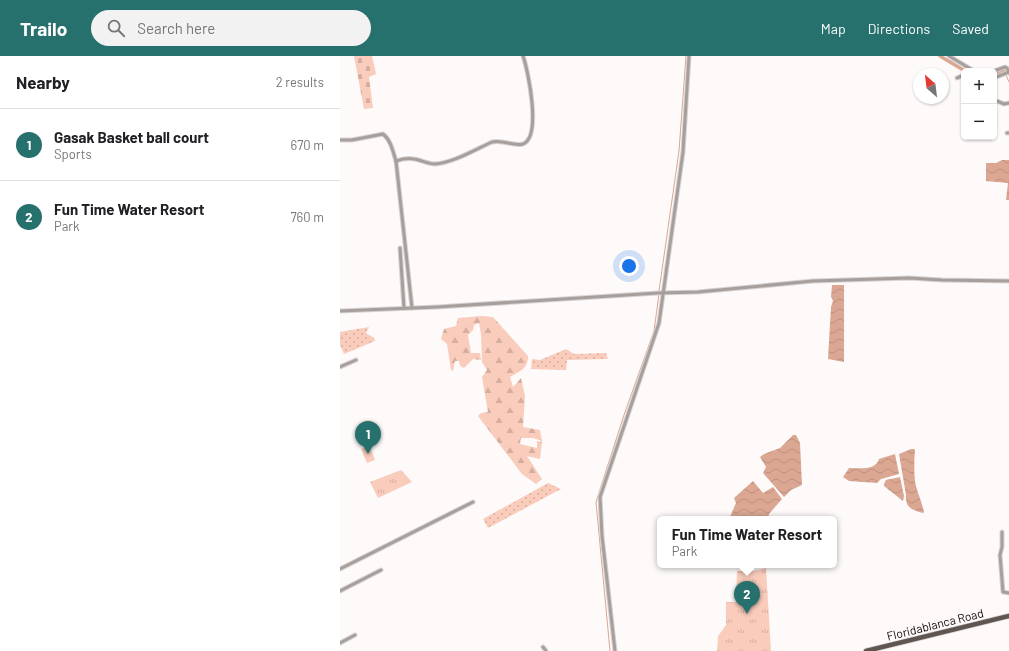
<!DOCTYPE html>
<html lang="en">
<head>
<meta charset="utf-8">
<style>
  body { margin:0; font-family:Barlow,sans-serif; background:#f2f2f2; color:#202124 }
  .controls { position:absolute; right:12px; top:12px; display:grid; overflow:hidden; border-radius:6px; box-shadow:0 1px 3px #0004 }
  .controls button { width:36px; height:36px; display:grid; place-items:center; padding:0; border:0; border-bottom:1px solid #e0e0e0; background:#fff; color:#202124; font:20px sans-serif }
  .compass { position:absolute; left:573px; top:12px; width:36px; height:36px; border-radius:50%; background:#fff; box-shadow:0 1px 3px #0004; rotate:332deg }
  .you { position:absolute; left:289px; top:210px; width:14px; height:14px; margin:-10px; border:3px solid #fff; border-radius:50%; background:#1a73e8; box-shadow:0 0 0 6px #1a73e833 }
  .badge { display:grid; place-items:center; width:26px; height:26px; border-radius:50%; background:#26706d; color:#fff; font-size:13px; font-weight:700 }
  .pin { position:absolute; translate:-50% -33px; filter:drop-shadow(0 1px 2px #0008) }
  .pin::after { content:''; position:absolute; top:21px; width:14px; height:12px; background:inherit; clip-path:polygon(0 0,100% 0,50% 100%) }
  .popup { position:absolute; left:317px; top:460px; width:180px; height:52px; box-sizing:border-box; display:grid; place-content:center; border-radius:6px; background:#fff; filter:drop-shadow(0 1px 3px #0005); font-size:13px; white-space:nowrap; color:#757577 }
  .popup b { font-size:15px; color:#202124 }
  .popup::after { content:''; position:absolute; left:50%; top:100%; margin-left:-8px; border:8px solid transparent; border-top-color:#fff }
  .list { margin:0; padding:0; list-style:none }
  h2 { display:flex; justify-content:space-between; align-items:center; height:52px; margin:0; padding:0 16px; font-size:17px }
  h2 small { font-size:13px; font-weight:400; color:#757577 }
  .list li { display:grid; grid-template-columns:26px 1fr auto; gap:12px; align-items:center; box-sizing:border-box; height:72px; padding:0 16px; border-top:1px solid #e0e0e0 }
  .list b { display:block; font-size:15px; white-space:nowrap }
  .list p { margin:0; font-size:13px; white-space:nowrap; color:#757577 }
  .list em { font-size:13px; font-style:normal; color:#757577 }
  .icon { flex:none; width:22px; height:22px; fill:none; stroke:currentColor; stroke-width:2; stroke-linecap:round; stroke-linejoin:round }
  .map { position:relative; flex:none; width:669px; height:595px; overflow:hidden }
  header { display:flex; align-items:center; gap:24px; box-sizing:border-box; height:56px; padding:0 20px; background:#26706d; color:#fff }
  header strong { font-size:19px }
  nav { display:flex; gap:22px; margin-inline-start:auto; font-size:14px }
  .search { width:280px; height:36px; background:#f2f2f2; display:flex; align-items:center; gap:10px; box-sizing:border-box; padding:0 14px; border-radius:22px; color:#757577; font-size:15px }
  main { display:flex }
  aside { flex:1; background:#fff }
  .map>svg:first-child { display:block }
  .grass { fill:url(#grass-dots) }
  .forest { fill:url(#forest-firs) }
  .cemetery { fill:url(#cemetery-stones) }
  .park { fill:url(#park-tufts) }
  .garden { fill:#f9ccbc }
  .water { fill:url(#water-waves) }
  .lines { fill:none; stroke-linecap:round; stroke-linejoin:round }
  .stream { stroke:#dba793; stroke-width:1 }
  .canal { stroke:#dba793; stroke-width:3.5 }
  .minor-casing { stroke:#d8d4d3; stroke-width:5 }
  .primary-casing { stroke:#d8d4d3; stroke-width:6 }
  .minor { stroke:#a69f9c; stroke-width:3 }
  .primary { stroke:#615551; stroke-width:4.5 }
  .labels { text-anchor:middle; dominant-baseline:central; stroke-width:3.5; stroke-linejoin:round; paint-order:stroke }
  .street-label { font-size:12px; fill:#140e0c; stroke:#fdfaf9 }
</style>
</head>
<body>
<header>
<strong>Trailo</strong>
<div class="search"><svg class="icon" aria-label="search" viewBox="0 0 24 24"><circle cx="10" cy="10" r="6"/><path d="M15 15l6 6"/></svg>Search here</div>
<nav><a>Map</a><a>Directions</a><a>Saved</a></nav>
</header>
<main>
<aside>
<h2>Nearby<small>2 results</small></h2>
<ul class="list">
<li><span class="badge">1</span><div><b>Gasak Basket ball court</b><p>Sports</p></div><em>670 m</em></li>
<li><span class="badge">2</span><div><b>Fun Time Water Resort</b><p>Park</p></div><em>760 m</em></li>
</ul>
</aside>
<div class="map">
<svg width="669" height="595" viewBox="0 0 669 595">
  <defs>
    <pattern id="grass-dots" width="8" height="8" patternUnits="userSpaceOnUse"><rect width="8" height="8" fill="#f9ccbc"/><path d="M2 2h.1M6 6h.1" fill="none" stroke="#d5aea0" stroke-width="1.8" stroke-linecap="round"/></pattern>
    <pattern id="forest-firs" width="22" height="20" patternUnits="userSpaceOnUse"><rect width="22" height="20" fill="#f9ccbc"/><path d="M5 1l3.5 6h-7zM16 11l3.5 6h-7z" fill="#d5aea0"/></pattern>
    <pattern id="cemetery-stones" width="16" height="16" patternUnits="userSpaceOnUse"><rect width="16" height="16" fill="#f9ccbc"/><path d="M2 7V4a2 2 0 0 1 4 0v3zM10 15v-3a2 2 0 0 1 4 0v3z" fill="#d5aea0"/></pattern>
    <pattern id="park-tufts" width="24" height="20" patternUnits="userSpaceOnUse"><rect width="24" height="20" fill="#f9ccbc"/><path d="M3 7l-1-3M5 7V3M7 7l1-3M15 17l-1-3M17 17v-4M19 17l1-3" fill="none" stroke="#d5aea0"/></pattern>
    <pattern id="water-waves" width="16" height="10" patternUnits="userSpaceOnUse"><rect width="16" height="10" fill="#dba793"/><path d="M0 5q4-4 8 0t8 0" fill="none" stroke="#bb8f7e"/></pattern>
  </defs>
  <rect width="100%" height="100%" fill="#fdfaf9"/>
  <g class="grass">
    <polygon points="29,271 26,277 34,282 35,285 4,298 0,289 0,276"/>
    <polygon points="226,293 234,298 266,297 268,303 227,304 226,314 191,313 192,303 200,304"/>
    <polygon points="208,427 221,433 148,472 143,463"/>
  </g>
  <path class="forest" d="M142 260 153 261 188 300C188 313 180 315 170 321L173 331 181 322 185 340 183 371 200 374 202 385 193 382H181L180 388 197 392V385L202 386 200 403 187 400 202 423 196 428 182 418 138 360 141 357 148 356 142 321 147 314 142 306 141 278 139 267 134 269 133 274 128 279 131 297H140L141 304 133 303 124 312 120 310 119 305H115L113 315 111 314 107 288 101 283 104 273 116 270 118 262Z"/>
  <polygon class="cemetery" points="14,0 32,0 36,18 29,21 33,52 24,53"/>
  <g class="park">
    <polygon points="61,414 72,426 38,442 30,426"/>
    <polygon points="426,512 431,595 377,595 378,580 386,569 386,546 396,546 397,515 413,515"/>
  </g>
  <polygon class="garden" points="29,389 35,404 27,407 21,393"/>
  <g class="water">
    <polygon points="662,104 669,104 669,144 666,144 668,127 646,125 646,107 656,107"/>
    <polygon points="492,229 504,229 504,306 488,303 491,251 493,245 491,241"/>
    <polygon points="453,379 456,379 460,387 462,429 451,434 444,441 423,417 426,411 420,401 424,398 440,392"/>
    <path d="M571 393H574L575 394C574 405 574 415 575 426 577 436 582 446 584 456L583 457C572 454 565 452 566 439L559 398Z"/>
    <path d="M555 398 559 418 541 423 537 427 509 425 503 421 509 412C520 412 535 415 539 403Z"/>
    <polygon points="560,421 564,440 563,445 544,430 544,428 546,424"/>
    <polygon points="413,425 423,437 433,431 442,443 429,458 428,463 389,463 396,447 394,442"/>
  </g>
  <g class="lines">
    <g class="stream">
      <polyline points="666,19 669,26"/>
      <polyline points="319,235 339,95 346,0"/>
      <polyline points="270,595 256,446 284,359 314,275 319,238"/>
    </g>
    <g class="canal">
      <polyline points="600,0 625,15"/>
      <polyline points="654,18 666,14"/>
    </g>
    <defs>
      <g id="minor">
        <polyline points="609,0 634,15"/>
        <polyline points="654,15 665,11 667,12 669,17"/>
        <polyline points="617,22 624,19"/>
        <polyline points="654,22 669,16"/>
        <polyline points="657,45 664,48 669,47"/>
        <polyline points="667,77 669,77"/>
        <path d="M0 84H12L43 78C51 84 53 96 56 105L72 252"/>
        <path d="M56 105C62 103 68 102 74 103 81 104 88 108 95 108 113 107 136 93 152 86 163 83 173 91 183 88 202 81 188 14 183 0"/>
        <polyline points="60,192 64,252"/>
        <polyline points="0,255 97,251 318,237 358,236 473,225 569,222 602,224 669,225"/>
        <polyline points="0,311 16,304"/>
        <polyline points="662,476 662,491 660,499 663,536 669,537"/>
        <polyline points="0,513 133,446"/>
        <polyline points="0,535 41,514"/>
        <polyline points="0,587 15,579"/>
        <polyline points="203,591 206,595"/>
        <polyline points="275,595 262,480 260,441 319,267 343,96 349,0"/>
      </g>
      <polyline id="primary" points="526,595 669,560"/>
    </defs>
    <use href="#minor" class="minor-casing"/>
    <use href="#primary" class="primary-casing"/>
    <use href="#minor" class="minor"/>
    <use href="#primary" class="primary"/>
  </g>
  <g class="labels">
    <g class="street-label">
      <text transform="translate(595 568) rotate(-14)">Floridablanca Road</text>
    </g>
  </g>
</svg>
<div class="controls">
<button>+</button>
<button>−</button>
</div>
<svg class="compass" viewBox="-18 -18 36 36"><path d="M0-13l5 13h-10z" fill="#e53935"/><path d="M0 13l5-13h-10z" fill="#757577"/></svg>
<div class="you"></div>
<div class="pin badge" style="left:28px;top:398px">1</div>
<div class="pin badge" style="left:407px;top:558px">2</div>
<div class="popup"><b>Fun Time Water Resort</b>Park</div>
</div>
</main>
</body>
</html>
